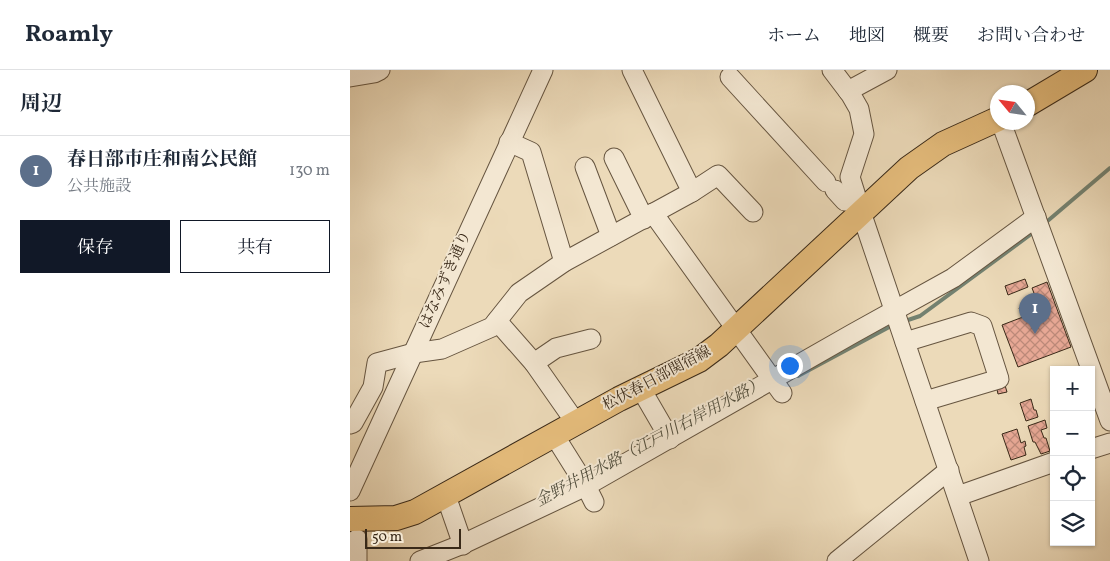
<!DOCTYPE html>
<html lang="ja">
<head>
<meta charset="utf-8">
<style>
  body { margin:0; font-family:Vollkorn,"Noto Serif JP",serif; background:#f6f6f7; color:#1f2937 }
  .controls { position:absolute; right:15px; bottom:15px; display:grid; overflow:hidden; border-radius:0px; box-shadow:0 1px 4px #0004 }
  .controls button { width:45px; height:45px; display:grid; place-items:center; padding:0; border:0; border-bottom:1px solid #e0e1e3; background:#fff; color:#1f2937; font:25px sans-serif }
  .compass { position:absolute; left:640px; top:15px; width:45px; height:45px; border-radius:50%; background:#fff; box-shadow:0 1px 4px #0004; rotate:299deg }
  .scale { position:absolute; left:15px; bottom:12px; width:96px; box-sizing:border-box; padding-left:5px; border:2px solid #392918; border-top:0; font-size:14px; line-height:18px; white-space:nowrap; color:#392918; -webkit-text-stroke:4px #f3e7d2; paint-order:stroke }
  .you { position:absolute; left:439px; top:295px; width:18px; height:18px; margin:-12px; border:4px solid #fff; border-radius:50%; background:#1a73e8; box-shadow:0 0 0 8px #1a73e833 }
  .badge { display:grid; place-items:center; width:32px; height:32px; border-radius:50%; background:#111827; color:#fff; font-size:16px; font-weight:700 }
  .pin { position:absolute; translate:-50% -41px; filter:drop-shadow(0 1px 2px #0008) }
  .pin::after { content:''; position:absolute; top:26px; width:18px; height:15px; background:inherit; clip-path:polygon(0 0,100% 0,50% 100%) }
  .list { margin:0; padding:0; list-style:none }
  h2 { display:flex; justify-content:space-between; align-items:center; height:65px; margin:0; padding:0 20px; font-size:21px }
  h2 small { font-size:16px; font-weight:400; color:#747a83 }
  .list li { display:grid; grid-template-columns:32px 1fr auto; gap:15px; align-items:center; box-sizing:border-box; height:70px; padding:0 20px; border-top:1px solid #e0e1e3 }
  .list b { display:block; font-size:19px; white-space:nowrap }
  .list p { margin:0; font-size:16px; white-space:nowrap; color:#747a83 }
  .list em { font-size:16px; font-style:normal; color:#747a83 }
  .actions { display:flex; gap:10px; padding:15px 20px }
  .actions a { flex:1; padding:11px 0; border:1px solid #111827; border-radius:0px; text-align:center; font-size:18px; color:#111827 }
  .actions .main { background:#111827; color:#fff }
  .icon { flex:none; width:28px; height:28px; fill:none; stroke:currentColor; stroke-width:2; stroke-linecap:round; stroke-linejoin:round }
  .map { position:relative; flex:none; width:760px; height:491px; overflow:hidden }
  header { display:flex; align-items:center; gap:30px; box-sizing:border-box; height:70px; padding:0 25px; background:#fff; border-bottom:1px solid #e0e1e3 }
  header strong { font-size:24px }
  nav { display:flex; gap:28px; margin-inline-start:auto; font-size:18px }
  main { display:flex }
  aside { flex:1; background:#fff }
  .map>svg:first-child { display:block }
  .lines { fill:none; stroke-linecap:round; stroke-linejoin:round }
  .stream { stroke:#738170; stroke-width:4 }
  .building { fill:url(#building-cross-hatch); stroke:#392918 }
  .minor-casing { stroke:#665540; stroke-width:21 }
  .major-casing { stroke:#392918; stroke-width:26 }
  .minor { stroke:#f3e7d2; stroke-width:19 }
  .major { stroke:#e6bd7c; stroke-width:24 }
  .labels { text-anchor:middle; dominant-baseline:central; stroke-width:4; stroke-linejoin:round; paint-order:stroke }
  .street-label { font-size:15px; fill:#392918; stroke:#f3e7d2 }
  .water-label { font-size:16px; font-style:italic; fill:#514e3d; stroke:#f3e7d2 }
</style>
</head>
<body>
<header>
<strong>Roamly</strong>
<nav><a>ホーム</a><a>地図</a><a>概要</a><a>お問い合わせ</a></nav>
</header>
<main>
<aside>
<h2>周辺<small></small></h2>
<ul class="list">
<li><span class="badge" style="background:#5c6f8a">1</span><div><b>春日部市庄和南公民館</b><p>公共施設</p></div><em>130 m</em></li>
</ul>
<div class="actions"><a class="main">保存</a><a>共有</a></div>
</aside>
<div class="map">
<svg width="760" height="491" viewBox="0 0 760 491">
  <defs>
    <pattern id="building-cross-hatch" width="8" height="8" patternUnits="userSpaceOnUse" patternTransform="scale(1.25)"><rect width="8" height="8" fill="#e7a895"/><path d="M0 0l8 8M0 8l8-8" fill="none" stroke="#bc8979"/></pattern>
  </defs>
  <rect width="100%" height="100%" fill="#ecdab9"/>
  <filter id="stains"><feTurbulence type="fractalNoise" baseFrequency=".004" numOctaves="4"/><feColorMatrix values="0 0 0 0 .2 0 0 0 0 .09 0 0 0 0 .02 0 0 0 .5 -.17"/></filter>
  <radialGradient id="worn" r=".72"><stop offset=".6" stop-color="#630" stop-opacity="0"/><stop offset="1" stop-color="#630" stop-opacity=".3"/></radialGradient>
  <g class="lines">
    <g class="stream">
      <polyline points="694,154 760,98"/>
      <polyline points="555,251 570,246 684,162"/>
      <polyline points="448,306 543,255"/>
    </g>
  </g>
  <g class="building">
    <polygon points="675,209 678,217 658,225 655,216"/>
    <polygon points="697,212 721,277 668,297 652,255 673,247 669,238 687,231 682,218"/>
    <polygon points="654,312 657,322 648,324 646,315"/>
    <polygon points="681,329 684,340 686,340 688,347 676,351 670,333"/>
    <polygon points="695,350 697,358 691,360 694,368 696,368 700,381 691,384 685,372 683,372 678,356"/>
    <polygon points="667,359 671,373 675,371 676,376 674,377 676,385 661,390 652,364"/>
  </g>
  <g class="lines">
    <defs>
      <g id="minor">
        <polyline points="482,0 501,25 509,39 514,64 500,107 511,142 629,491"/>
        <polyline points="0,7 24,3 30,0"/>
        <polyline points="380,7 476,112"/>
        <polyline points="498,21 537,0"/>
        <polyline points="651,52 760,351"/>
        <polyline points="159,72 181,82 214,192"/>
        <polyline points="264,88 294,149"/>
        <polyline points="235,97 261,166"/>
        <polyline points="485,120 495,131 508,132"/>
        <polyline points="342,122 368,105 403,142"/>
        <polyline points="303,143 432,323"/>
        <polyline points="147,251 184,293 226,353"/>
        <polyline points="555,272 621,252 632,256 649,309 575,331"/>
        <polyline points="184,293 206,278 241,269"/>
        <polyline points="291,319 320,369"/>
        <polyline points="0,354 3,353 23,317 27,293 64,283 92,279 142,257 169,223 214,192 342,122 282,0"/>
        <polyline points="204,365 236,416 244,432"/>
        <polyline points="741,379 760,373"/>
        <polyline points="0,421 193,0"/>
        <polyline points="96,426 113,475"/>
        <polyline points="608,426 704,392"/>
        <polyline points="7,491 7,469"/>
        <polyline points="70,491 113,474 236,416 502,264 603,208 686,147"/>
        <polyline points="487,491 599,400"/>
      </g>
      <g id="major">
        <polyline points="678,34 735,0"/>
        <polyline points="0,449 46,448 65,442 269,329 349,290 369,275 559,98 593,74 648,49"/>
      </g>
    </defs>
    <use href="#minor" class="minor-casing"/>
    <use href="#major" class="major-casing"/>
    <use href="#minor" class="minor"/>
    <use href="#major" class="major"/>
  </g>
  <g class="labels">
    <g class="street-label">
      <text transform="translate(96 210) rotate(-66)">はなみずき通り</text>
      <text transform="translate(307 309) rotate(-28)">松伏春日部関宿線</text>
    </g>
    <g class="water-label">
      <text transform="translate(300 373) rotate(-28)">金野井用水路（江戸川右岸用水路）</text>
    </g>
  </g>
  <rect width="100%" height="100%" filter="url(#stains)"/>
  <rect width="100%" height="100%" fill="url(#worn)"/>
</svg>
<div class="controls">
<button>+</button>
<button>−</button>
<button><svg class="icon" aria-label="locate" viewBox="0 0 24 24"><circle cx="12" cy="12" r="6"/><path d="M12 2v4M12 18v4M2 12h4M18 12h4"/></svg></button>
<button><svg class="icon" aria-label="layers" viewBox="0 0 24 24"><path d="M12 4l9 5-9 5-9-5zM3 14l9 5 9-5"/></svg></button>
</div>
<svg class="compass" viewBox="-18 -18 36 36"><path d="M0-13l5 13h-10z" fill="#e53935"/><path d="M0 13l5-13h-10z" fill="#747a83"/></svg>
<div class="scale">50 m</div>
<div class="you"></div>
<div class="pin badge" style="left:685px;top:264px;background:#5c6f8a">1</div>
</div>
</main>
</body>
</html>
